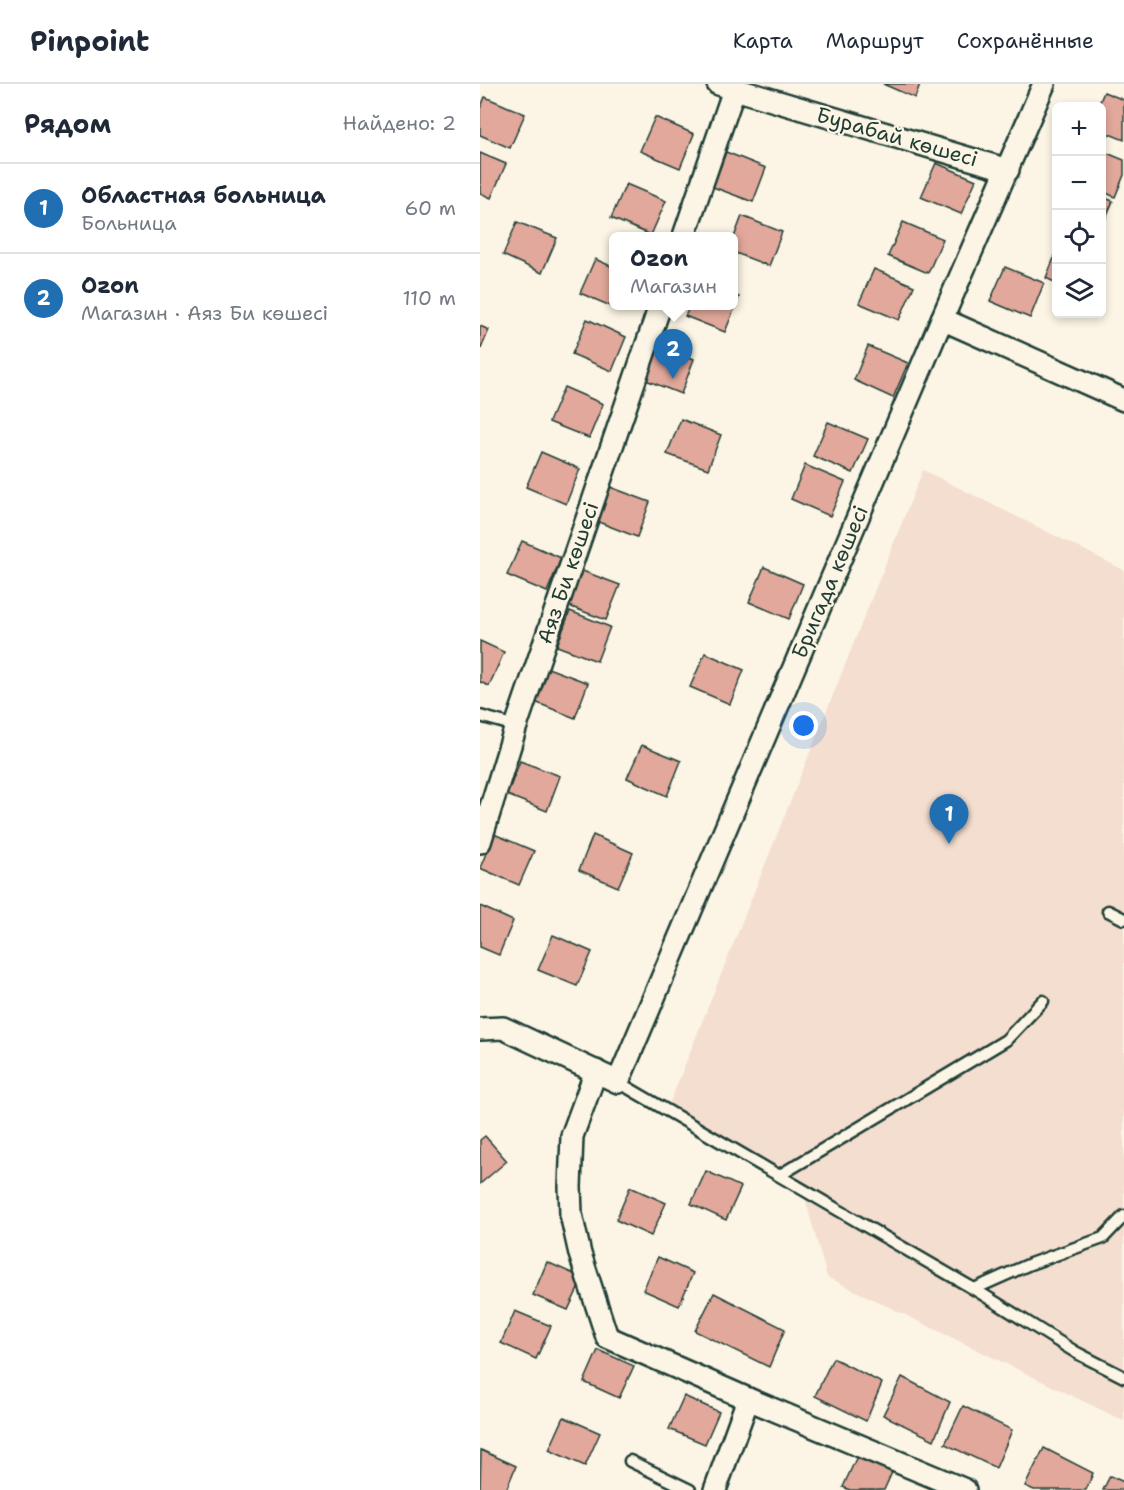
<!DOCTYPE html>
<html lang="ru">
<head>
<meta charset="utf-8">
<style>
  body { margin:0; font-family:"Shantell Sans",sans-serif; background:#f6f6f7; color:#1f2937 }
  .controls { position:absolute; right:18px; top:18px; display:grid; overflow:hidden; border-radius:9px; box-shadow:0 3px 9px #0003 }
  .controls button { width:54px; height:54px; display:grid; place-items:center; padding:0; border:0; border-bottom:2px solid #e0e1e3; background:#fff; color:#1f2937; font:30px sans-serif }
  .you { position:absolute; left:324px; top:642px; width:21px; height:21px; margin:-15px; border:4px solid #fff; border-radius:50%; background:#1a73e8; box-shadow:0 0 0 9px #1a73e833 }
  .badge { display:grid; place-items:center; width:39px; height:39px; border-radius:50%; background:#1f6fb2; color:#fff; font-size:20px; font-weight:700 }
  .pin { position:absolute; translate:-50% -50px; filter:drop-shadow(0 2px 3px #0008) }
  .pin::after { content:''; position:absolute; top:32px; width:21px; height:18px; background:inherit; clip-path:polygon(0 0,100% 0,50% 100%) }
  .popup { position:absolute; left:129px; top:148px; width:129px; height:78px; box-sizing:border-box; display:grid; place-content:center; border-radius:9px; background:#fff; filter:drop-shadow(0 2px 4px #0005); font-size:20px; white-space:nowrap; color:#747a83 }
  .popup b { font-size:22px; color:#1f2937 }
  .popup::after { content:''; position:absolute; left:50%; top:100%; margin-left:-12px; border:12px solid transparent; border-top-color:#fff }
  .list { margin:0; padding:0; list-style:none }
  h2 { display:flex; justify-content:space-between; align-items:center; height:78px; margin:0; padding:0 24px; font-size:26px }
  h2 small { font-size:20px; font-weight:400; color:#747a83 }
  .list li { display:grid; grid-template-columns:39px 1fr auto; gap:18px; align-items:center; box-sizing:border-box; height:90px; padding:0 24px; border-top:2px solid #e0e1e3 }
  .list b { display:block; font-size:22px; white-space:nowrap }
  .list p { margin:0; font-size:20px; white-space:nowrap; color:#747a83 }
  .list em { font-size:20px; font-style:normal; color:#747a83 }
  .icon { flex:none; width:33px; height:33px; fill:none; stroke:currentColor; stroke-width:2; stroke-linecap:round; stroke-linejoin:round }
  .map { position:relative; flex:none; width:644px; height:1406px; overflow:hidden }
  header { display:flex; align-items:center; gap:36px; box-sizing:border-box; height:84px; padding:0 30px; background:#fff; border-bottom:2px solid #e0e1e3 }
  header strong { font-size:28px }
  nav { display:flex; gap:33px; margin-inline-start:auto; font-size:21px }
  main { display:flex }
  aside { flex:1; background:#fff }
  .map>svg:first-child { display:block }
  .built { fill:#f4decf }
  .building { fill:#e1a89b; stroke:#1f3d34; stroke-width:1.5 }
  .lines { fill:none; stroke-linecap:round; stroke-linejoin:round }
  .lane-casing { stroke:#1f3d34; stroke-width:15 }
  .street-casing { stroke:#1f3d34; stroke-width:26 }
  .lane { stroke:#fcf5e5; stroke-width:10 }
  .street { stroke:#fcf5e5; stroke-width:21 }
  .labels { text-anchor:middle; dominant-baseline:central; stroke-width:4.5; stroke-linejoin:round; paint-order:stroke }
  .street-label { font-size:21px; fill:#1f3d34; stroke:#fcf5e5 }
</style>
</head>
<body>
<header>
<strong>Pinpoint</strong>
<nav><a>Карта</a><a>Маршрут</a><a>Сохранённые</a></nav>
</header>
<main>
<aside>
<h2>Рядом<small>Найдено: 2</small></h2>
<ul class="list">
<li><span class="badge">1</span><div><b>Областная больница</b><p>Больница</p></div><em>60 m</em></li>
<li><span class="badge">2</span><div><b>Ozon</b><p>Магазин · Аяз Би көшесі</p></div><em>110 m</em></li>
</ul>
</aside>
<div class="map">
<svg width="644" height="1406" viewBox="0 0 644 1406">
  <rect width="100%" height="100%" fill="#fcf5e5"/>
  <filter id="ink" filterUnits="userSpaceOnUse"><feTurbulence type="fractalNoise" baseFrequency=".0167" numOctaves="2"/><feDisplacementMap in="SourceGraphic" scale="12" xChannelSelector="R" yChannelSelector="G"/><feConvolveMatrix kernelMatrix="1 2 1 2 8 2 1 2 1" color-interpolation-filters="sRGB"/></filter>
  <g filter="url(#ink)">
    <polygon class="built" points="443,386 644,486 644,1337 347,1193 324,1111 184,1033"/>
    <g class="building">
      <polygon points="403,0 440,0 435,14"/>
      <polygon points="624,8 644,16 644,56 622,47 622,22 618,22"/>
      <polygon points="5,13 45,30 30,64 0,51 0,25"/>
      <polygon points="175,33 214,50 200,84 160,67"/>
      <polygon points="622,67 644,76 644,91 635,113 622,107"/>
      <polygon points="246,68 286,84 273,118 233,103"/>
      <polygon points="0,69 26,80 11,114 0,109"/>
      <polygon points="456,79 496,96 481,130 441,113"/>
      <polygon points="146,100 186,117 171,151 131,134"/>
      <polygon points="622,113 633,117 622,143"/>
      <polygon points="262,132 302,148 289,182 253,168 253,156"/>
      <polygon points="37,138 77,154 62,189 23,171"/>
      <polygon points="423,138 463,155 448,189 408,172"/>
      <polygon points="576,169 576,199 566,194"/>
      <polygon points="115,175 133,183 133,222 141,222 140,226 100,209"/>
      <polygon points="525,183 564,199 550,234 510,217"/>
      <polygon points="394,185 434,202 419,236 379,219"/>
      <polygon points="253,211 259,213 245,248 205,232 210,222 253,222"/>
      <polygon points="107,235 146,253 132,287 92,270"/>
      <polygon points="0,242 9,246 0,267"/>
      <polygon points="174,259 214,275 201,310 161,294"/>
      <polygon points="388,262 428,279 413,314 374,296"/>
      <polygon points="84,303 123,320 109,354 69,338"/>
      <polygon points="201,335 241,351 228,385 187,370"/>
      <polygon points="348,338 388,355 373,389 333,372"/>
      <polygon points="61,368 100,385 86,420 46,403"/>
      <polygon points="325,381 365,398 350,432 311,415"/>
      <polygon points="130,403 170,418 157,453 116,437"/>
      <polygon points="42,457 81,474 67,508 27,491"/>
      <polygon points="284,483 323,500 309,535 269,518"/>
      <polygon points="100,486 140,501 126,536 86,521"/>
      <polygon points="90,527 130,543 117,577 77,562"/>
      <polygon points="0,557 24,568 9,602 0,598"/>
      <polygon points="225,569 264,586 250,620 210,603"/>
      <polygon points="68,584 108,599 95,634 55,618"/>
      <polygon points="162,661 201,677 187,712 147,694"/>
      <polygon points="40,677 80,692 67,727 27,711"/>
      <polygon points="14,750 54,767 39,801 0,784"/>
      <polygon points="113,751 153,769 138,803 99,786"/>
      <polygon points="0,822 33,837 19,871 0,863"/>
      <polygon points="73,851 112,868 97,902 58,886"/>
      <polygon points="5,1052 27,1077 0,1100 0,1056"/>
      <polygon points="226,1087 261,1103 246,1136 211,1120"/>
      <polygon points="150,1103 186,1119 171,1152 136,1136"/>
      <polygon points="178,1173 213,1189 199,1222 163,1206"/>
      <polygon points="67,1178 103,1194 88,1226 53,1211"/>
      <polygon points="234,1209 305,1245 289,1283 215,1247"/>
      <polygon points="35,1227 71,1242 56,1275 21,1259"/>
      <polygon points="118,1266 154,1282 139,1314 104,1298"/>
      <polygon points="353,1274 402,1299 386,1337 335,1312"/>
      <polygon points="422,1293 470,1318 454,1356 403,1331"/>
      <polygon points="204,1312 239,1328 225,1360 189,1345"/>
      <polygon points="483,1322 532,1346 516,1384 465,1360"/>
      <polygon points="84,1333 120,1349 105,1382 69,1366"/>
      <polygon points="564,1364 613,1389 606,1406 554,1406 545,1402"/>
      <polygon points="1,1366 36,1382 26,1406 0,1405"/>
      <polygon points="378,1370 413,1386 404,1406 370,1406 363,1403"/>
      <polygon points="630,1392 644,1398 644,1406 623,1406"/>
    </g>
    <g class="lines">
      <defs>
        <g id="lane">
          <polyline points="0,632 36,642"/>
          <polyline points="628,827 644,835"/>
          <polyline points="138,998 494,1205 597,1269 644,1293"/>
          <polyline points="300,1091 526,956 563,917"/>
          <polyline points="494,1205 550,1180 623,1154 644,1132"/>
          <polyline points="150,1377 210,1406"/>
        </g>
        <g id="street">
          <polyline points="238,0 528,86"/>
          <polyline points="204,152 256,0"/>
          <polyline points="462,235 644,316"/>
          <polyline points="0,758 36,642 180,222"/>
          <polyline points="0,945 23,944 138,998 462,235 564,0"/>
          <polyline points="116,987 92,1052 90,1103 91,1130 100,1170 127,1253 268,1315 485,1406"/>
          <polyline points="235,1406 268,1315"/>
        </g>
      </defs>
      <use href="#lane" class="lane-casing"/>
      <use href="#street" class="street-casing"/>
      <use href="#lane" class="lane"/>
      <use href="#street" class="street"/>
    </g>
  </g>
  <g class="labels">
    <g class="street-label">
      <text transform="translate(417 53) rotate(16)">Бурабай көшесі</text>
      <text transform="translate(88 489) rotate(-71)">Аяз Би көшесі</text>
      <text transform="translate(350 498) rotate(-67)">Бригада көшесі</text>
    </g>
  </g>
</svg>
<div class="controls">
<button>+</button>
<button>−</button>
<button><svg class="icon" aria-label="locate" viewBox="0 0 24 24"><circle cx="12" cy="12" r="6"/><path d="M12 2v4M12 18v4M2 12h4M18 12h4"/></svg></button>
<button><svg class="icon" aria-label="layers" viewBox="0 0 24 24"><path d="M12 4l9 5-9 5-9-5zM3 14l9 5 9-5"/></svg></button>
</div>
<div class="you"></div>
<div class="pin badge" style="left:469px;top:760px">1</div>
<div class="pin badge" style="left:193px;top:295px">2</div>
<div class="popup"><b>Ozon</b>Магазин</div>
</div>
</main>
</body>
</html>
